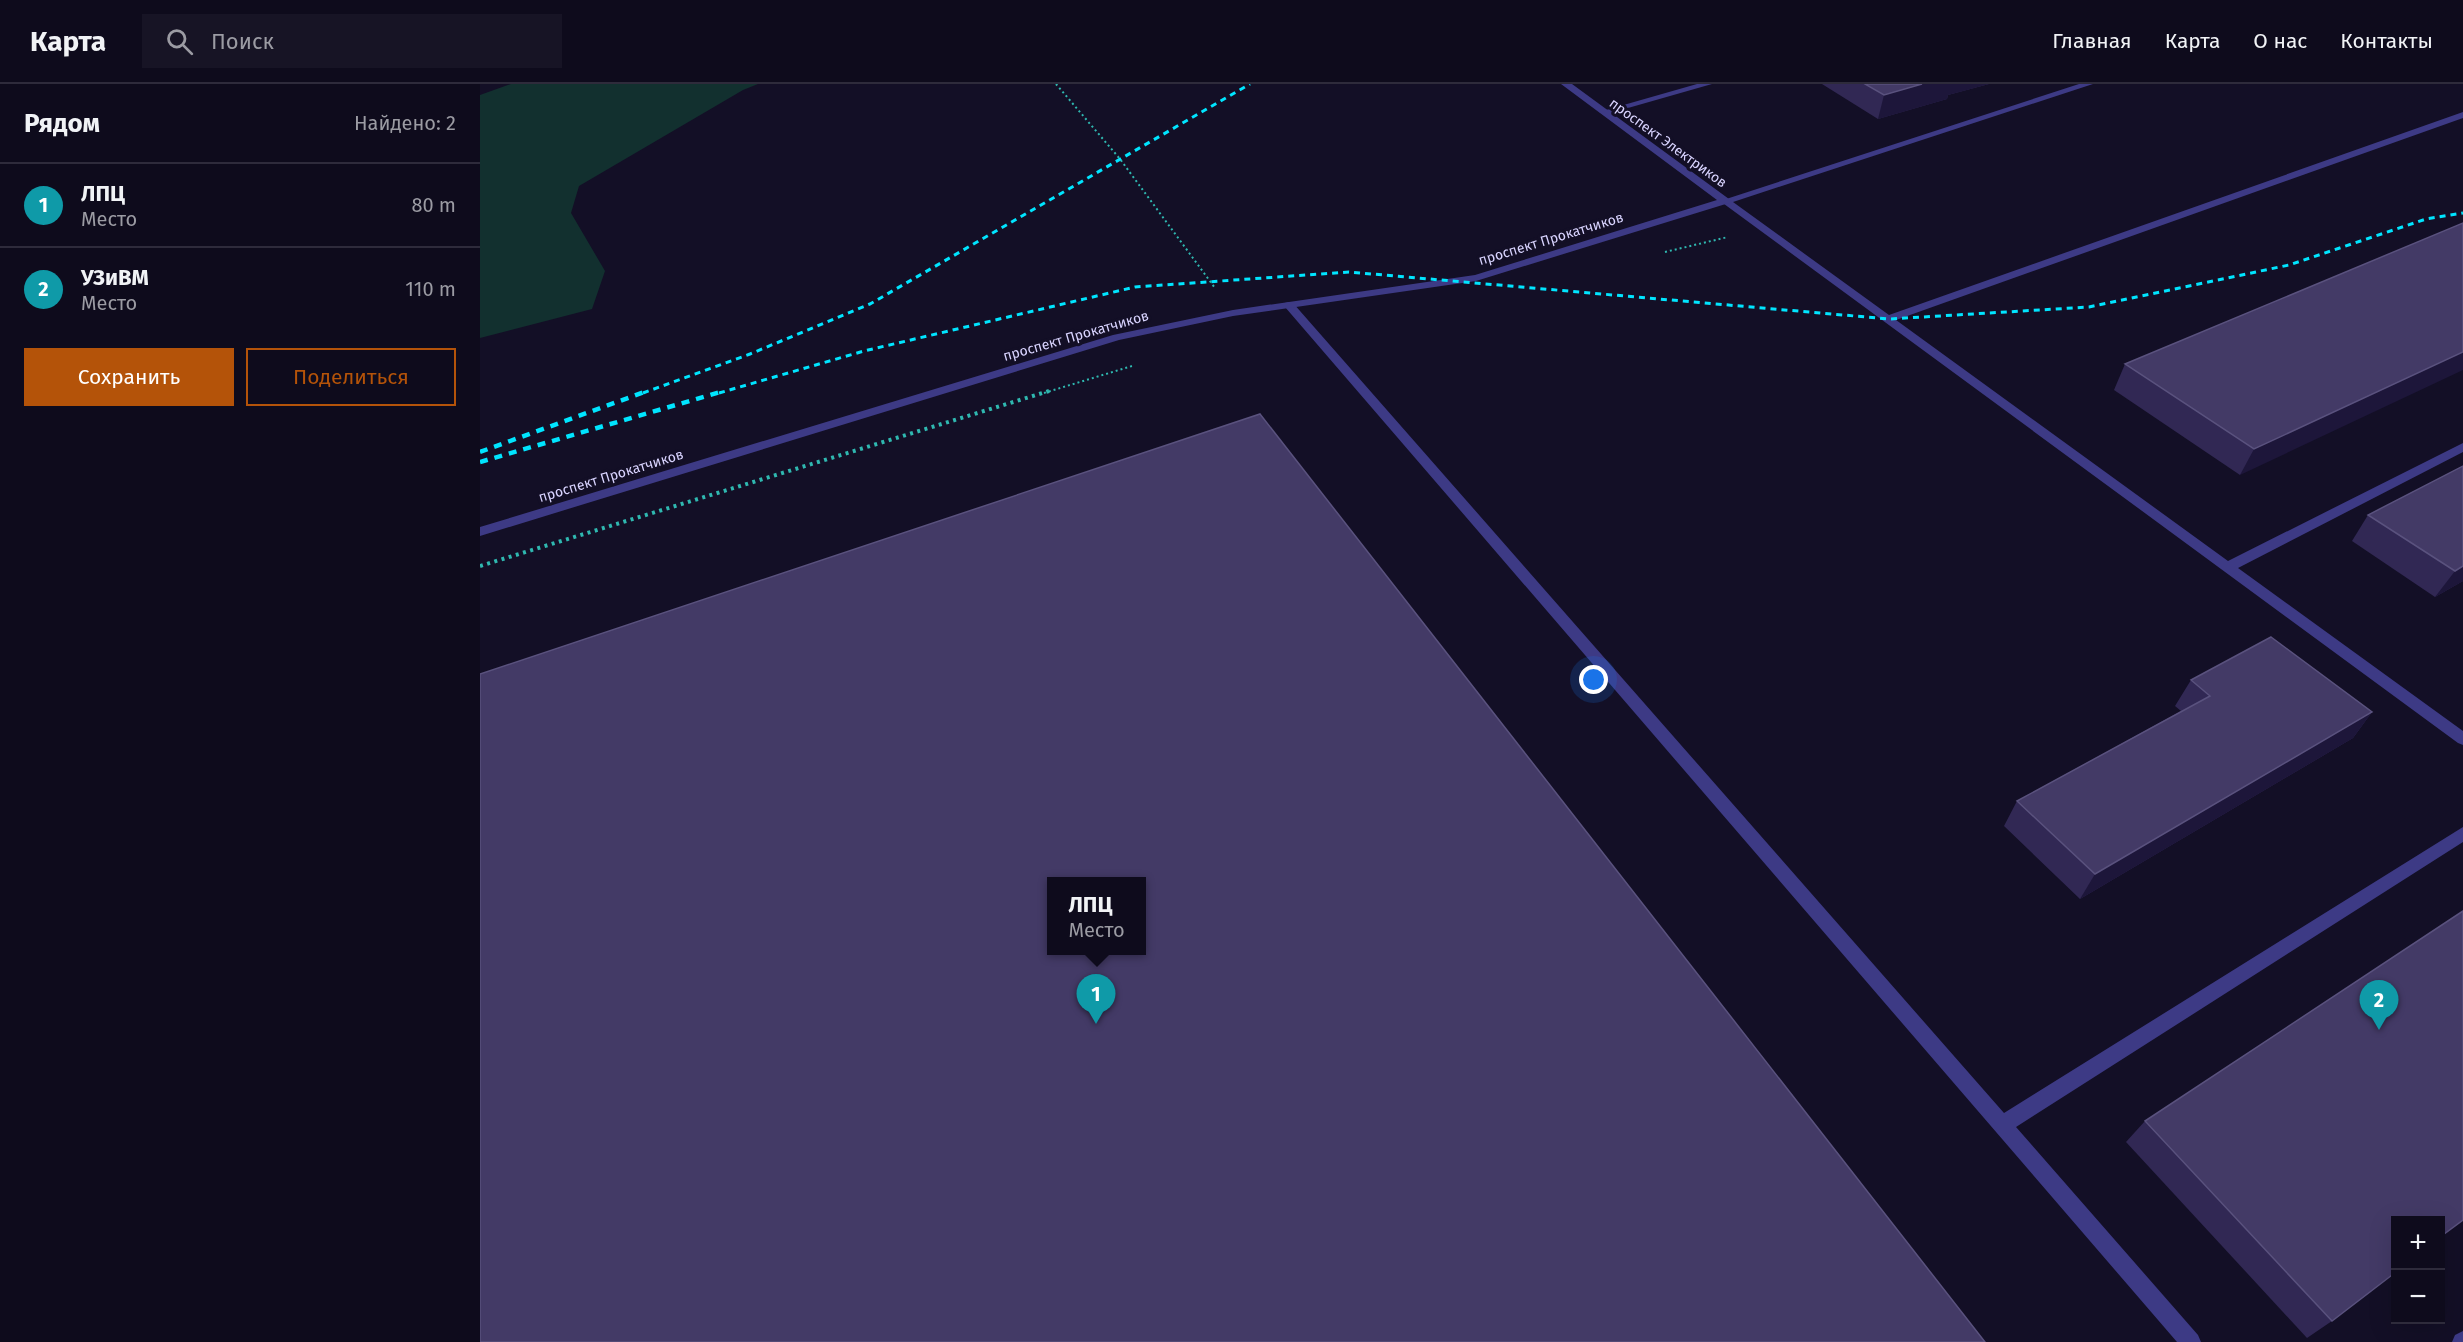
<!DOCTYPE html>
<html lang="ru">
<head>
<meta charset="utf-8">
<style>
  body { margin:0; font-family:"Fira Sans",sans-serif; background:#171425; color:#f1f3f6 }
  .controls { position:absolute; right:18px; bottom:18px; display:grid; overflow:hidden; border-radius:0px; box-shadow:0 6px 24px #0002 }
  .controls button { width:54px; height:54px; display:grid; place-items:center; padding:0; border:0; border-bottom:2px solid #2e2b3b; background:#0e0b1c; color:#f1f3f6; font:30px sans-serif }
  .you { position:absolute; left:1114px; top:596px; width:21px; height:21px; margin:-15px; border:4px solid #fff; border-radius:50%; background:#1a73e8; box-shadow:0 0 0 9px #1a73e833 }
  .badge { display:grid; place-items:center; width:39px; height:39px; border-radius:50%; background:#b45309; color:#fff; font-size:20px; font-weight:700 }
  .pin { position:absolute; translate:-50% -50px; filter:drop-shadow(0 2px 3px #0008) }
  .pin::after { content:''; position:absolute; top:32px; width:21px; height:18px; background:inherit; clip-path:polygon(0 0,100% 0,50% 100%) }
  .popup { position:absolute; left:567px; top:793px; width:99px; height:78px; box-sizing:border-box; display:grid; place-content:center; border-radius:0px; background:#0e0b1c; filter:drop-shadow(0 2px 4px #0005); font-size:20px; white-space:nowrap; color:#9b9ba3 }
  .popup b { font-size:22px; color:#f1f3f6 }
  .popup::after { content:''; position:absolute; left:50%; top:100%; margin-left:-12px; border:12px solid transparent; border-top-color:#0e0b1c }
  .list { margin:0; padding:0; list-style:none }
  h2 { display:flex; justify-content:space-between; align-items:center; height:78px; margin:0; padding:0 24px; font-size:26px }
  h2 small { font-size:20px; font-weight:400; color:#9b9ba3 }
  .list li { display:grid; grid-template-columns:39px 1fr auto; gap:18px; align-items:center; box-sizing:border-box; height:84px; padding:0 24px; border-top:2px solid #2e2b3b }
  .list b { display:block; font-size:22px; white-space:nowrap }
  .list p { margin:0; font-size:20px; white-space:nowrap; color:#9b9ba3 }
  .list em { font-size:20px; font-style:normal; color:#9b9ba3 }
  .actions { display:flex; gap:12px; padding:18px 24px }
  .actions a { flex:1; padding:14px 0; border:2px solid #b45309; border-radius:0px; text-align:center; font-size:21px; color:#b45309 }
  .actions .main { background:#b45309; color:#fff }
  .icon { flex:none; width:33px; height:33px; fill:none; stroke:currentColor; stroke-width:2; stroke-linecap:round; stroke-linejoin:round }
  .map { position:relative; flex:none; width:1983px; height:1258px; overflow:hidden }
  header { display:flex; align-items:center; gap:36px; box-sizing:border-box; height:84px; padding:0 30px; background:#0e0b1c; border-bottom:2px solid #2e2b3b }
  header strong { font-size:28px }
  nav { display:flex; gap:33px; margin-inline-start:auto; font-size:21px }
  .search { width:420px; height:54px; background:#171425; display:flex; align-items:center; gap:15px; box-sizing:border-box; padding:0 21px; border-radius:0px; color:#9b9ba3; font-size:22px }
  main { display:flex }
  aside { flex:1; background:#0e0b1c }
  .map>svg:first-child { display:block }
  .green { fill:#12302f }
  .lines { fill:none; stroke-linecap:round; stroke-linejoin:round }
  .path-far1 { stroke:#2fb8b0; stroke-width:2; stroke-dasharray:2 3; stroke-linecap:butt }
  .path { stroke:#2fb8b0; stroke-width:4; stroke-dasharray:3 4.5; stroke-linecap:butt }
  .service { fill:#3d3a85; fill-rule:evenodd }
  .minor { fill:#3d3a85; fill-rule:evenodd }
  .rail-far1 { stroke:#00e5ff; stroke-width:3; stroke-dasharray:6 5; stroke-linecap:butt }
  .rail { stroke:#00e5ff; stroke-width:4.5; stroke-dasharray:8 7; stroke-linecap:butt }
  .wall { fill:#312854 }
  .shaded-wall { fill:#1d163a }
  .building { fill:#433a66; stroke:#5a527e; stroke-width:1.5; fill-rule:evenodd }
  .labels { text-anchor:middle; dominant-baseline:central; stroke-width:6; stroke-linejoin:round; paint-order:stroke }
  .far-street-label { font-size:14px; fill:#d9d4ff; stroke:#130f26 }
</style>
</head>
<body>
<header>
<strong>Карта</strong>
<div class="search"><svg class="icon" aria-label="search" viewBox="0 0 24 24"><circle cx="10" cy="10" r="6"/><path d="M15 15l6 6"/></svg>Поиск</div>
<nav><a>Главная</a><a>Карта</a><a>О нас</a><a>Контакты</a></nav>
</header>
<main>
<aside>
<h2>Рядом<small>Найдено: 2</small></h2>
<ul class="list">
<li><span class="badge" style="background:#0f9aa8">1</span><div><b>ЛПЦ</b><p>Место</p></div><em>80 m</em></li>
<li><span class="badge" style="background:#0f9aa8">2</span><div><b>УЗиВМ</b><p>Место</p></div><em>110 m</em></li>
</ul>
<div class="actions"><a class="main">Сохранить</a><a>Поделиться</a></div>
</aside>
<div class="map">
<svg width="1983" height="1258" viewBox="0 0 1983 1258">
  <rect width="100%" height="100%" fill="#130f26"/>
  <polygon class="green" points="31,0 278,0 263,6 99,102 91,129 125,187 112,225 0,254 0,11"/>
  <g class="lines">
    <g class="path-far1">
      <polyline points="576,0 640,75 735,204"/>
      <polyline points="1185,168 1248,153"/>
      <polyline points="564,309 652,282"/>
    </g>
    <polyline class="path" points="0,482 569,307"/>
    <g class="service">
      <polygon points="1217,0 1232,0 1127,30 1119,28"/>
      <polygon points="1599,0 1613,0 1253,118 1409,231 1983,28 1983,34 1416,236 1748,477 1983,359 1983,368 1758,484 1983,647 1983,661 1978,659 1240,117"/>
      <polygon points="809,218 813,219 1524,1029 1983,743 1983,758 1536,1043 1718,1251 1721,1258 1697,1258 805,223 805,219"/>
      <polygon points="1983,1247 1983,1258 1972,1258 1975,1251"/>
    </g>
    <polygon class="minor" points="1081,0 1092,0 1249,115 1249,119 996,197 753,232 639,256 0,452 0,443 633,251 753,226 995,191 1237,116"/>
    <g class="rail-far1">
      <polyline points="163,309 270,270 390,220 770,0"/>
      <polyline points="239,309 384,267 655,203 869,188 1409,235 1609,223 1809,181 1946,135 1983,129"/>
    </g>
    <g class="rail">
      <polyline points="0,368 167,307"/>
      <polyline points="0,378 244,307"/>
    </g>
  </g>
  <g class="wall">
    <polygon points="1342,0 1509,0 1468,11 1467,15 1398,35"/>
    <polygon points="1983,139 1760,391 1634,306 1645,280"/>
    <polygon points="1983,382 1983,497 1955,513 1872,457 1888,431"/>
    <polygon points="1711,596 1892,628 1873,654 1600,815 1524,742 1537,717 1701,627 1695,622"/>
    <polygon points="1665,1037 1852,1237 1827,1254 1646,1058"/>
  </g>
  <g class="shaded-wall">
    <polygon points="1442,0 1509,0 1468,11 1467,15 1398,35 1404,11"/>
    <polygon points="1983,268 1983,286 1760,391 1774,365"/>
    <polygon points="1983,482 1983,497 1955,513 1975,487"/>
    <polygon points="1892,628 1873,654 1600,815 1615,790"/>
  </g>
  <g class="building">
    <polygon points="1385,0 1442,0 1404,11"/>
    <polygon points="1983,139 1983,268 1774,365 1645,280"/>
    <path d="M780 330 1505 1258H0V590ZM571 798H661V867H571Z"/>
    <polygon points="1983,382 1983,482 1975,487 1888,431"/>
    <polygon points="1791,553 1892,628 1615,790 1537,717 1730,612 1711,596"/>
    <polygon points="1983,827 1983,1136 1960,1153 1960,1137 1916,1137 1916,1188 1852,1237 1665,1037"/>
  </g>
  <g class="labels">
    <g class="far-street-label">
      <text transform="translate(1188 59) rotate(36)">проспект Электриков</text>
      <text transform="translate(1071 155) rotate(-17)">проспект Прокатчиков</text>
      <text transform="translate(596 252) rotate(-16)">проспект Прокатчиков</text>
      <text transform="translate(131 392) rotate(-17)">проспект Прокатчиков</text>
    </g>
  </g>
</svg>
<div class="controls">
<button>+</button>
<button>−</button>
</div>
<div class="you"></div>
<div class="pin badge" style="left:616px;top:940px;background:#0f9aa8">1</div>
<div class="popup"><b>ЛПЦ</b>Место</div>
<div class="pin badge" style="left:1899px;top:946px;background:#0f9aa8">2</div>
</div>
</main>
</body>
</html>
